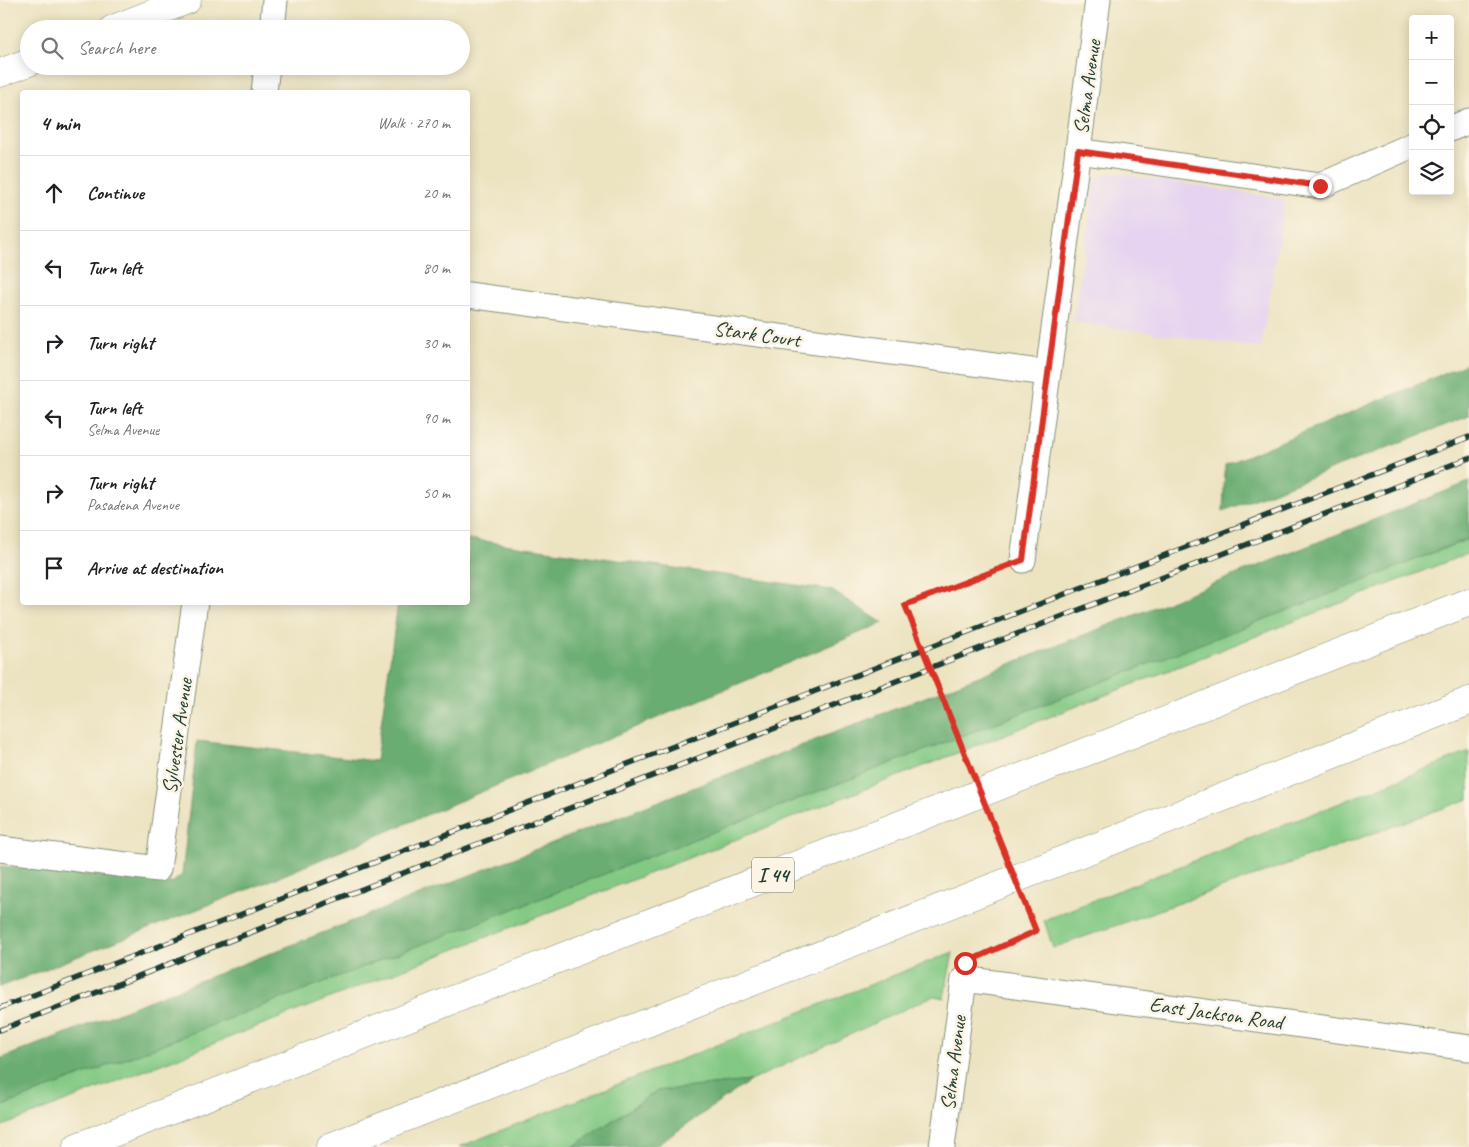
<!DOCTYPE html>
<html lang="en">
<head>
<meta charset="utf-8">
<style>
  body { margin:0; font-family:Caveat,sans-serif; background:#f6f6f6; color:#202124 }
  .controls { position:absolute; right:15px; top:15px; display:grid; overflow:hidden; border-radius:5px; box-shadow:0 2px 12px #0003 }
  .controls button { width:45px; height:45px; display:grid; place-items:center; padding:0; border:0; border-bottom:1px solid #e0e0e0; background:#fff; color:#202124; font:25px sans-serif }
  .stop { position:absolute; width:15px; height:15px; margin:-11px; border:4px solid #d93025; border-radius:50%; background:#fff }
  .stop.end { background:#d93025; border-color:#fff; box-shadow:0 1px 5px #0008 }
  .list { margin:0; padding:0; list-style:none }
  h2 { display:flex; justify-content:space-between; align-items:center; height:65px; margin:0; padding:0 20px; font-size:21px }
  h2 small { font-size:16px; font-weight:400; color:#757577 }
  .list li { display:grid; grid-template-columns:32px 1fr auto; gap:15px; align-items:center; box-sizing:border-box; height:75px; padding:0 20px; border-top:1px solid #e0e0e0 }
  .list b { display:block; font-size:19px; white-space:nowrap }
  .list p { margin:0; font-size:16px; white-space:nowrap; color:#757577 }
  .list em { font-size:16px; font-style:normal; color:#757577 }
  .icon { flex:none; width:28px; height:28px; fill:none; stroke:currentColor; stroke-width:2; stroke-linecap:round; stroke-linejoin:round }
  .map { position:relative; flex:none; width:1469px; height:1147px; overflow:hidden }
  .search { position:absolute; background:#fff; box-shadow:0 2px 12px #0003; left:20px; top:20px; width:450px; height:55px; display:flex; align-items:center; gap:12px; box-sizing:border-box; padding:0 18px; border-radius:28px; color:#757577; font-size:19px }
  .panel { position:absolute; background:#fff; box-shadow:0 2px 12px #0003; left:20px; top:90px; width:450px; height:515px; border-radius:5px }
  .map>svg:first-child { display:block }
  .built { fill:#e5d3f1 }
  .green { fill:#83c984; stroke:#51835c }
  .forest { fill:#6aad72; stroke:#447553 }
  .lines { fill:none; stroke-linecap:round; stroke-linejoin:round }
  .minor-casing { stroke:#86907a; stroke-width:27 }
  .secondary-casing { stroke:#86907a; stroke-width:29 }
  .motorway-casing { stroke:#86907a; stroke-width:29 }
  .path { stroke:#86907a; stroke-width:3; stroke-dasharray:4 4; stroke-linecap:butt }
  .minor { stroke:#fff; stroke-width:25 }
  .secondary { stroke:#fff; stroke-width:28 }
  .motorway { stroke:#fff; stroke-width:28 }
  .rail-casing { stroke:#1f3d34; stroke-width:5.5 }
  .rail { stroke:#fcf5e5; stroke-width:4; stroke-dasharray:11; stroke-linecap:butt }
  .path-bridge { stroke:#86907a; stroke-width:3; stroke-dasharray:4 4; stroke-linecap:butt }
  .route { stroke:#d93025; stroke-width:6 }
  .labels { text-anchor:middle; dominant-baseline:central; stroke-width:5; stroke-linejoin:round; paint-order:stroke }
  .shield { fill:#fcf5e5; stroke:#617469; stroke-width:1 }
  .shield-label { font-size:20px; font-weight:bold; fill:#1f3d34 }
  .street-label { font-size:21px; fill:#1f3d34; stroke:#fcf5e5 }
</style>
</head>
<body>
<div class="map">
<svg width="1469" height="1147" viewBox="0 0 1469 1147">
  <rect width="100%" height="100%" fill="#fcf5e5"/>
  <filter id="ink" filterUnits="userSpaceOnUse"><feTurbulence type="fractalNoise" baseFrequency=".02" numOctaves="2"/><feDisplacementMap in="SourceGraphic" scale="10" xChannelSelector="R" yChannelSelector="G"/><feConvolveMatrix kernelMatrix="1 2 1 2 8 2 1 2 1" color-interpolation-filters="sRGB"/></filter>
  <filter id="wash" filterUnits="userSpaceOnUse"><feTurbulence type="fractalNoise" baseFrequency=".0096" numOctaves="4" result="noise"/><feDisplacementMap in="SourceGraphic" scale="20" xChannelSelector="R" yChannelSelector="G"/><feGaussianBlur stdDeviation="1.12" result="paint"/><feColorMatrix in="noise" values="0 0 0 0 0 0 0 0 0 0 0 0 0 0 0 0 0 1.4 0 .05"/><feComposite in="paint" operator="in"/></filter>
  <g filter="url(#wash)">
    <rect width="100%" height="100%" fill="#ece3c1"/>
    <polygon class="built" points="1112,173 1285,199 1261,348 1073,322 1095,183 1101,175"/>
    <g class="green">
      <polygon points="1469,539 1469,553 0,1127 0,1107"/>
      <polygon points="1469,752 1469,799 1053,948 1044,920"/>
      <polygon points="953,952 944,998 933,996 750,1081 657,1091 573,1147 459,1147"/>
    </g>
    <g class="forest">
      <polygon points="1469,363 1469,416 1223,511 1225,465"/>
      <polygon points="1469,482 1469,538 1361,582 0,1107 0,1059 1135,615"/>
      <polygon points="468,539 831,590 883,623 267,882 0,987 0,866 172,883 182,875 197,741 376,761 398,603 468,602"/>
      <polygon points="750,1081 654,1147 573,1147 657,1091"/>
    </g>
  </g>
  <g filter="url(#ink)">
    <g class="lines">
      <defs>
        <g id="minor">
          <polyline points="272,29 275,0"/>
          <polyline points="264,92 267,66"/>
          <polyline points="1450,129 1469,121"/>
          <polyline points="1078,151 1320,186 1413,145"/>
          <polyline points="468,295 1047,373"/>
          <polyline points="1023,560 1098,0"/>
          <polyline points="0,849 158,869 195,602"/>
          <polyline points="942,1147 964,979 1469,1048"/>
        </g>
        <g id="secondary">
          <polyline points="113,29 187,0"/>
          <polyline points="0,73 29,62"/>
        </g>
        <g id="motorway">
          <polyline points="77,1147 1469,602"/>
          <polyline points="330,1147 1469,701"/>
        </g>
      </defs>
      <use href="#minor" class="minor-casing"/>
      <use href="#secondary" class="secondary-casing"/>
      <use href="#motorway" class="motorway-casing"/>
      <g class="path">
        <polyline points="905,605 998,569"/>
        <polyline points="986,954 1036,931"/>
      </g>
      <use href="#minor" class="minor"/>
      <use href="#secondary" class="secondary"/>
      <use href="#motorway" class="motorway"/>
      <defs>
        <g id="rail">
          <polyline points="0,1008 1469,437"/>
          <polyline points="0,1030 1469,458"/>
        </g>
      </defs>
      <use href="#rail" class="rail-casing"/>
      <use href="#rail" class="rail"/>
      <polyline class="path-bridge" points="905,605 1036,931"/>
    </g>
  </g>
  <g class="lines" filter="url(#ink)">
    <polyline class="route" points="965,963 1036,931 905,605 1023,560 1078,151 1320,186"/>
  </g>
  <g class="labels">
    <rect class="shield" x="752" y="857.5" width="42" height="35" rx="4"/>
    <g class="shield-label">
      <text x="773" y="875">I 44</text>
    </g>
    <g class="street-label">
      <text transform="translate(1087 87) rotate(-82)">Selma Avenue</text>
      <text transform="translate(757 334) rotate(8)">Stark Court</text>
      <text transform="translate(177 736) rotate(-82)">Sylvester Avenue</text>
      <text transform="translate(1216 1013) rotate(8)">East Jackson Road</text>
      <text transform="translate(953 1063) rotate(-83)">Selma Avenue</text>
    </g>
  </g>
</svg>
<div class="controls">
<button>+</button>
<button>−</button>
<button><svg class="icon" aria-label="locate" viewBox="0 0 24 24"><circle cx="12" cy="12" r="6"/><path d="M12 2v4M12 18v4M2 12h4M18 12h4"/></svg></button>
<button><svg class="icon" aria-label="layers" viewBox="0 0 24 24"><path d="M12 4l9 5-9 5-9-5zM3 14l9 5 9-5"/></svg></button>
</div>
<div class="stop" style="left:965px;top:963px"></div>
<div class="stop end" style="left:1320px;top:186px"></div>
<div class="search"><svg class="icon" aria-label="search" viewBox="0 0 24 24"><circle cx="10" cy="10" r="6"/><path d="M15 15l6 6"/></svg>Search here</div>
<section class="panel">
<h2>4 min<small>Walk · 270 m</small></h2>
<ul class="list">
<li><svg class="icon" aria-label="ahead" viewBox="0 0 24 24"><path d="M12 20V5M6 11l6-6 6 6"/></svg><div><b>Continue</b></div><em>20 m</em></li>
<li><svg class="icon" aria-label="left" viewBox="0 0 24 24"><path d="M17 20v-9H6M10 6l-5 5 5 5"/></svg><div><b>Turn left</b></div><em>80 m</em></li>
<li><svg class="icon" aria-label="right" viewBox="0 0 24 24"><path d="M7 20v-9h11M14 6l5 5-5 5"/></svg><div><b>Turn right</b></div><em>30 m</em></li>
<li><svg class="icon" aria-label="left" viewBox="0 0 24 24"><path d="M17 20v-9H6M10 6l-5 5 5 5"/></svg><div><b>Turn left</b><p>Selma Avenue</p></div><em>90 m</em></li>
<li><svg class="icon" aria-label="right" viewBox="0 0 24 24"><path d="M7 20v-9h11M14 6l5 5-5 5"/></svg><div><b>Turn right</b><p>Pasadena Avenue</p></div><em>50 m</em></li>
<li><svg class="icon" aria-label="arrive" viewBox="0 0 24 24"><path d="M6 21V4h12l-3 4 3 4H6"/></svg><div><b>Arrive at destination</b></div></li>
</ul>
</section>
</div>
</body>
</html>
